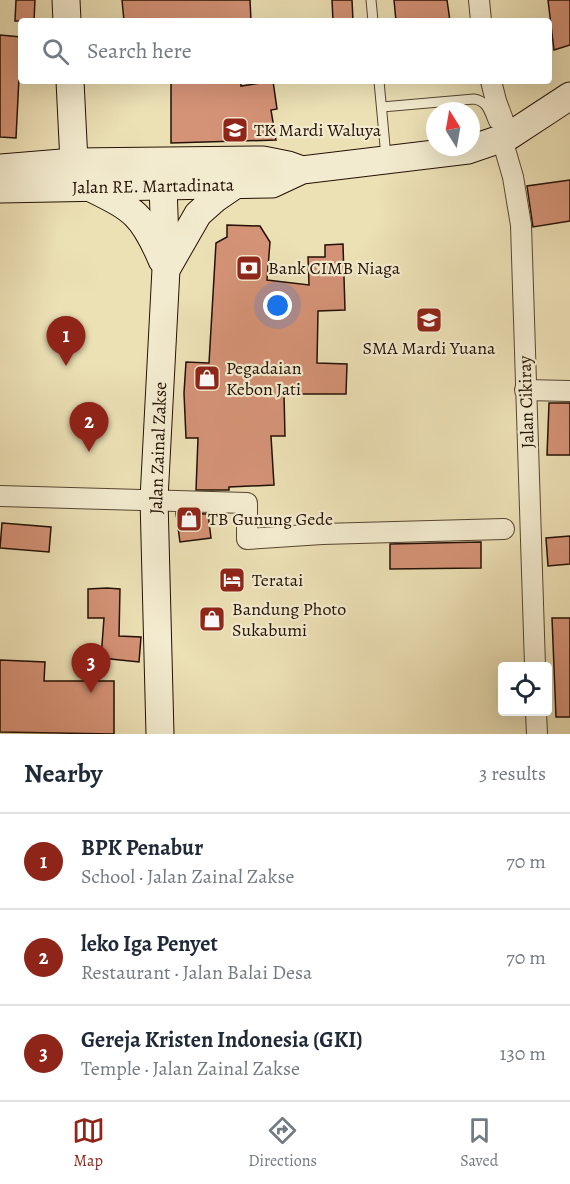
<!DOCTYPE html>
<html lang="en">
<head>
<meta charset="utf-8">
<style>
  body { margin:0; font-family:Alegreya,serif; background:#f2f2f3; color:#1f2937 }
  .controls { position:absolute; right:18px; bottom:18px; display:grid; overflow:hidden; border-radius:6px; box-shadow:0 6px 24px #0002 }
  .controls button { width:54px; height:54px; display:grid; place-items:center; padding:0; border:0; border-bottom:2px solid #e0e1e3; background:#fff; color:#1f2937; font:30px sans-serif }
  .compass { position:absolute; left:426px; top:102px; width:54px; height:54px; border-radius:50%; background:#fff; box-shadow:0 6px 24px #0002; rotate:349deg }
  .you { position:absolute; left:278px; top:306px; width:21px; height:21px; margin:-15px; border:4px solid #fff; border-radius:50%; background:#1a73e8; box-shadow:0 0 0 9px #1a73e833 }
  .badge { display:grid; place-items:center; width:39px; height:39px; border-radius:50%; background:#8f2418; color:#fff; font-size:20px; font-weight:700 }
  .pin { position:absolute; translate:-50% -50px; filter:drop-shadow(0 2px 3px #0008) }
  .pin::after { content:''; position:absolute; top:32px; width:21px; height:18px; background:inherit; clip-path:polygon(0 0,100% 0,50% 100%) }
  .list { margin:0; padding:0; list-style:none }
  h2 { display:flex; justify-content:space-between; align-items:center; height:78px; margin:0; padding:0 24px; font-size:26px }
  h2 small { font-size:20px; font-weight:400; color:#747a83 }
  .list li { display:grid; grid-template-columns:39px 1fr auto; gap:18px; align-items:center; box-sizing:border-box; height:96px; padding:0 24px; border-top:2px solid #e0e1e3 }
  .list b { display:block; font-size:22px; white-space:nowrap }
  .list p { margin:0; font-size:20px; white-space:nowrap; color:#747a83 }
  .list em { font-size:20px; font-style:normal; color:#747a83 }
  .icon { flex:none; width:33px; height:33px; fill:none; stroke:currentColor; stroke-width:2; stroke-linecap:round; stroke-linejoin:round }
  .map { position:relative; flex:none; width:570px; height:734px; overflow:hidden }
  .search { position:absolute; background:#fff; box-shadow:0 6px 24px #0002; left:18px; right:18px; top:18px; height:66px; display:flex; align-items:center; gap:15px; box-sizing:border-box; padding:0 21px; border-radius:6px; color:#747a83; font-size:22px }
  .sheet { height:366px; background:#fff }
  nav { display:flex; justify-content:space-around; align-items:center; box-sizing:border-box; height:84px; border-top:2px solid #e0e1e3; background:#fff; font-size:16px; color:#747a83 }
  nav a { display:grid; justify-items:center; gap:3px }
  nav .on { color:#8f2418 }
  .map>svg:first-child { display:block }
  .building { fill:#d49276; stroke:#241104; stroke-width:1.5 }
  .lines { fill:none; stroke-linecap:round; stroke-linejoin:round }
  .lane-casing { stroke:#564530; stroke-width:11 }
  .street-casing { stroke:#564530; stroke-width:22 }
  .secondary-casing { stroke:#241104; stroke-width:29 }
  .lane { stroke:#f3ebcf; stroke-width:9 }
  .street { stroke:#f3ebcf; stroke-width:20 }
  .secondary { stroke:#f3ebcf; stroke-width:27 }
  .labels { text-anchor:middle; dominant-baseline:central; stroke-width:4.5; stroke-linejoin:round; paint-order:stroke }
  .poi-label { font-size:18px; fill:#241104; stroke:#f3ebcf; text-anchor:start }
  .street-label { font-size:18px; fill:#241104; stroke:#f3ebcf }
</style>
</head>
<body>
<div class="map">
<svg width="570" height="734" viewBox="0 0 570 734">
  <rect width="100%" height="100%" fill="#ece0b5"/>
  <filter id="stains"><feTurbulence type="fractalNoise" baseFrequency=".00333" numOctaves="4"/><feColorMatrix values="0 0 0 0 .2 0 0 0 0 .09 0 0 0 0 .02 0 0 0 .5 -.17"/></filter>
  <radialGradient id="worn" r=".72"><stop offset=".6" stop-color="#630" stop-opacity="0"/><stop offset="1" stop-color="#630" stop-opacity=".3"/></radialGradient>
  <g class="building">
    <polygon points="16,0 35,0 34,21 15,21"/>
    <polygon points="122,0 250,0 251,21 124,21"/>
    <polygon points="332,0 352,0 353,21 333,21"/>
    <polygon points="394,0 447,0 450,21 396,21"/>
    <polygon points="548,0 570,0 570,45 554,50"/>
    <polygon points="0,35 21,37 16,138 0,137"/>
    <polygon points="171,81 241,81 241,86 273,81 277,109 271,110 276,140 171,143"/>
    <polygon points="570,180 570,221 533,227 527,186"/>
    <polygon points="227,225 260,226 270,242 267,280 309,285 308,257 325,257 325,245 343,244 345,310 318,311 317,363 347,364 346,394 284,394 285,436 271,436 274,485 229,487 229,490 196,490 198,438 186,438 184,393 186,362 209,363 216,243 227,237"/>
    <polygon points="549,403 570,403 570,455 547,455"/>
    <polygon points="176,513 208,514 211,538 180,542"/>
    <polygon points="2,523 51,527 49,552 0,548"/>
    <polygon points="570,536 570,564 548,566 546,538"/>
    <polygon points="481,542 481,568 390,569 390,544"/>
    <polygon points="107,588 120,589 119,636 141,637 139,662 101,658 104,618 88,618 88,589"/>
    <polygon points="552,618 570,618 570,717 556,717"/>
    <polygon points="0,660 45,662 44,681 114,681 114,734 0,732"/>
  </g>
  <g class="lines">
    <defs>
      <g id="lane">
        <polyline points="371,0 373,21"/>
        <polyline points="379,81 386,157"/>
        <path d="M382 107 474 99C487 101 489 111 494 123"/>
      </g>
      <g id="street">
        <polyline points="479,0 481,21"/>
        <polyline points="491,81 496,101 509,136"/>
        <polyline points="502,139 513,177 521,225 535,666"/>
        <polyline points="525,390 570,391"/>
        <polyline points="0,496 247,503 247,539 322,534 504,529"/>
        <polyline points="536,712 537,734"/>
      </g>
      <g id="secondary">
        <polyline points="66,0 67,21"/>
        <polyline points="70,81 74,162"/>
        <polyline points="0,168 74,162 263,160 288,165 302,170"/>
        <path d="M91 188C134 209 143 215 162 260"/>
        <polyline points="0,189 272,184 302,170 468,150 509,136 570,96"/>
        <polyline points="167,268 198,214 216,198 235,185"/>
        <polyline points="160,734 154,499 166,269 163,186 164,162"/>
      </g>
    </defs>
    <use href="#lane" class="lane-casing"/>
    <use href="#street" class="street-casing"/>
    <use href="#secondary" class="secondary-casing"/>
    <use href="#lane" class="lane"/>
    <use href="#street" class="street"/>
    <use href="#secondary" class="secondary"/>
  </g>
  <defs>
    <symbol id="school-square" viewBox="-11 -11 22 22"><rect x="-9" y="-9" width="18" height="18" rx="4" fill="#8f2418" stroke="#f3ebcf"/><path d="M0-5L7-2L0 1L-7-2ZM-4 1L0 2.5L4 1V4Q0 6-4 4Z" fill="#fff"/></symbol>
    <symbol id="bank-square" viewBox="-11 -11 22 22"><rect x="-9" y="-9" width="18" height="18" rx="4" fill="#8f2418" stroke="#f3ebcf"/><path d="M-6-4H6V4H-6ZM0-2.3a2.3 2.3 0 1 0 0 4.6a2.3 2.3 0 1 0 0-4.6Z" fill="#fff"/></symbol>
    <symbol id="shop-square" viewBox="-11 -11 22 22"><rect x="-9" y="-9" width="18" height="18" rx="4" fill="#8f2418" stroke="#f3ebcf"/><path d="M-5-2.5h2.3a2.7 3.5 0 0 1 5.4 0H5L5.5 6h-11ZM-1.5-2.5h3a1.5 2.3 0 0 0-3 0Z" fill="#fff"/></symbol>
    <symbol id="hotel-square" viewBox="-11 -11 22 22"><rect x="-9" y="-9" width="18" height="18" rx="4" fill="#8f2418" stroke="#f3ebcf"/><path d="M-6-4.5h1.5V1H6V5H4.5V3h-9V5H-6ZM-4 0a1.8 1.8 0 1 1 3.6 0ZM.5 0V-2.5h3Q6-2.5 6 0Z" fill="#fff"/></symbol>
  </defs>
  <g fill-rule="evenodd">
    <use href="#school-square" x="220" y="115" width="30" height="30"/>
    <use href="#bank-square" x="234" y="253" width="30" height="30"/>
    <use href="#school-square" x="414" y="305" width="30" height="30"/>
    <use href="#shop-square" x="192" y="363" width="30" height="30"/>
    <use href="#shop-square" x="174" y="504" width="30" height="30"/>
    <use href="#hotel-square" x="217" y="565" width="30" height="30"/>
    <use href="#shop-square" x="197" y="604" width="30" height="30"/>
  </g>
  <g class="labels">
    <g class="poi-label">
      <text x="254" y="130">TK Mardi Waluya</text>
      <text x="268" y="268">Bank CIMB Niaga</text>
      <text x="429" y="348" text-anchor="middle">SMA Mardi Yuana</text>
      <text x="226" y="368">Pegadaian<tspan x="226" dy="21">Kebon Jati</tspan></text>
      <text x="208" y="519">TB Gunung Gede</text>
      <text x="252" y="580">Teratai</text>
      <text x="232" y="609">Bandung Photo<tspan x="232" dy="21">Sukabumi</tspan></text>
    </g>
    <g class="street-label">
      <text transform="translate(153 186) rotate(-1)">Jalan RE. Martadinata</text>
      <text transform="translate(526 402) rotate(-92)">Jalan Cikiray</text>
      <text transform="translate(158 448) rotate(-88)">Jalan Zainal Zakse</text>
    </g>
  </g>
  <rect width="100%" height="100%" filter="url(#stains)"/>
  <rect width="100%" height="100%" fill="url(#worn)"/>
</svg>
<div class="controls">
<button><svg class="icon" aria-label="locate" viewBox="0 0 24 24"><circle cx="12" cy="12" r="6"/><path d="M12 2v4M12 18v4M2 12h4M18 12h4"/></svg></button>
</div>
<svg class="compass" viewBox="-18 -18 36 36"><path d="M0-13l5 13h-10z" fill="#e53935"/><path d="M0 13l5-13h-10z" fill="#747a83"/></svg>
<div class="you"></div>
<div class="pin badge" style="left:66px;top:366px">1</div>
<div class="pin badge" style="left:89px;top:452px">2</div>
<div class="pin badge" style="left:91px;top:693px">3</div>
<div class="search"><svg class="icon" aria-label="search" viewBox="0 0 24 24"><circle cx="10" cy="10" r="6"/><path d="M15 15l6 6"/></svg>Search here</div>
</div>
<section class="sheet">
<h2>Nearby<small>3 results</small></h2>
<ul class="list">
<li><span class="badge">1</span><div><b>BPK Penabur</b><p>School · Jalan Zainal Zakse</p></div><em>70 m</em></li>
<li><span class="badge">2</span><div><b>leko Iga Penyet</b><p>Restaurant · Jalan Balai Desa</p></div><em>70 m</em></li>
<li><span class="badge">3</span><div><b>Gereja Kristen Indonesia (GKI)</b><p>Temple · Jalan Zainal Zakse</p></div><em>130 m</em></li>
</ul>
</section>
<nav>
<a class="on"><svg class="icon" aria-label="map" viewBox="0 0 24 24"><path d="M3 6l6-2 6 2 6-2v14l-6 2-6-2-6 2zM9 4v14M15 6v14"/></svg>Map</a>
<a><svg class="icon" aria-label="directions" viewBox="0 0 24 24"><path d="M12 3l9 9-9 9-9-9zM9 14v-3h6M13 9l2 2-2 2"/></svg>Directions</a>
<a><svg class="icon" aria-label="saved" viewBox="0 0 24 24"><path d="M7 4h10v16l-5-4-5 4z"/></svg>Saved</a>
</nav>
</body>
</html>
